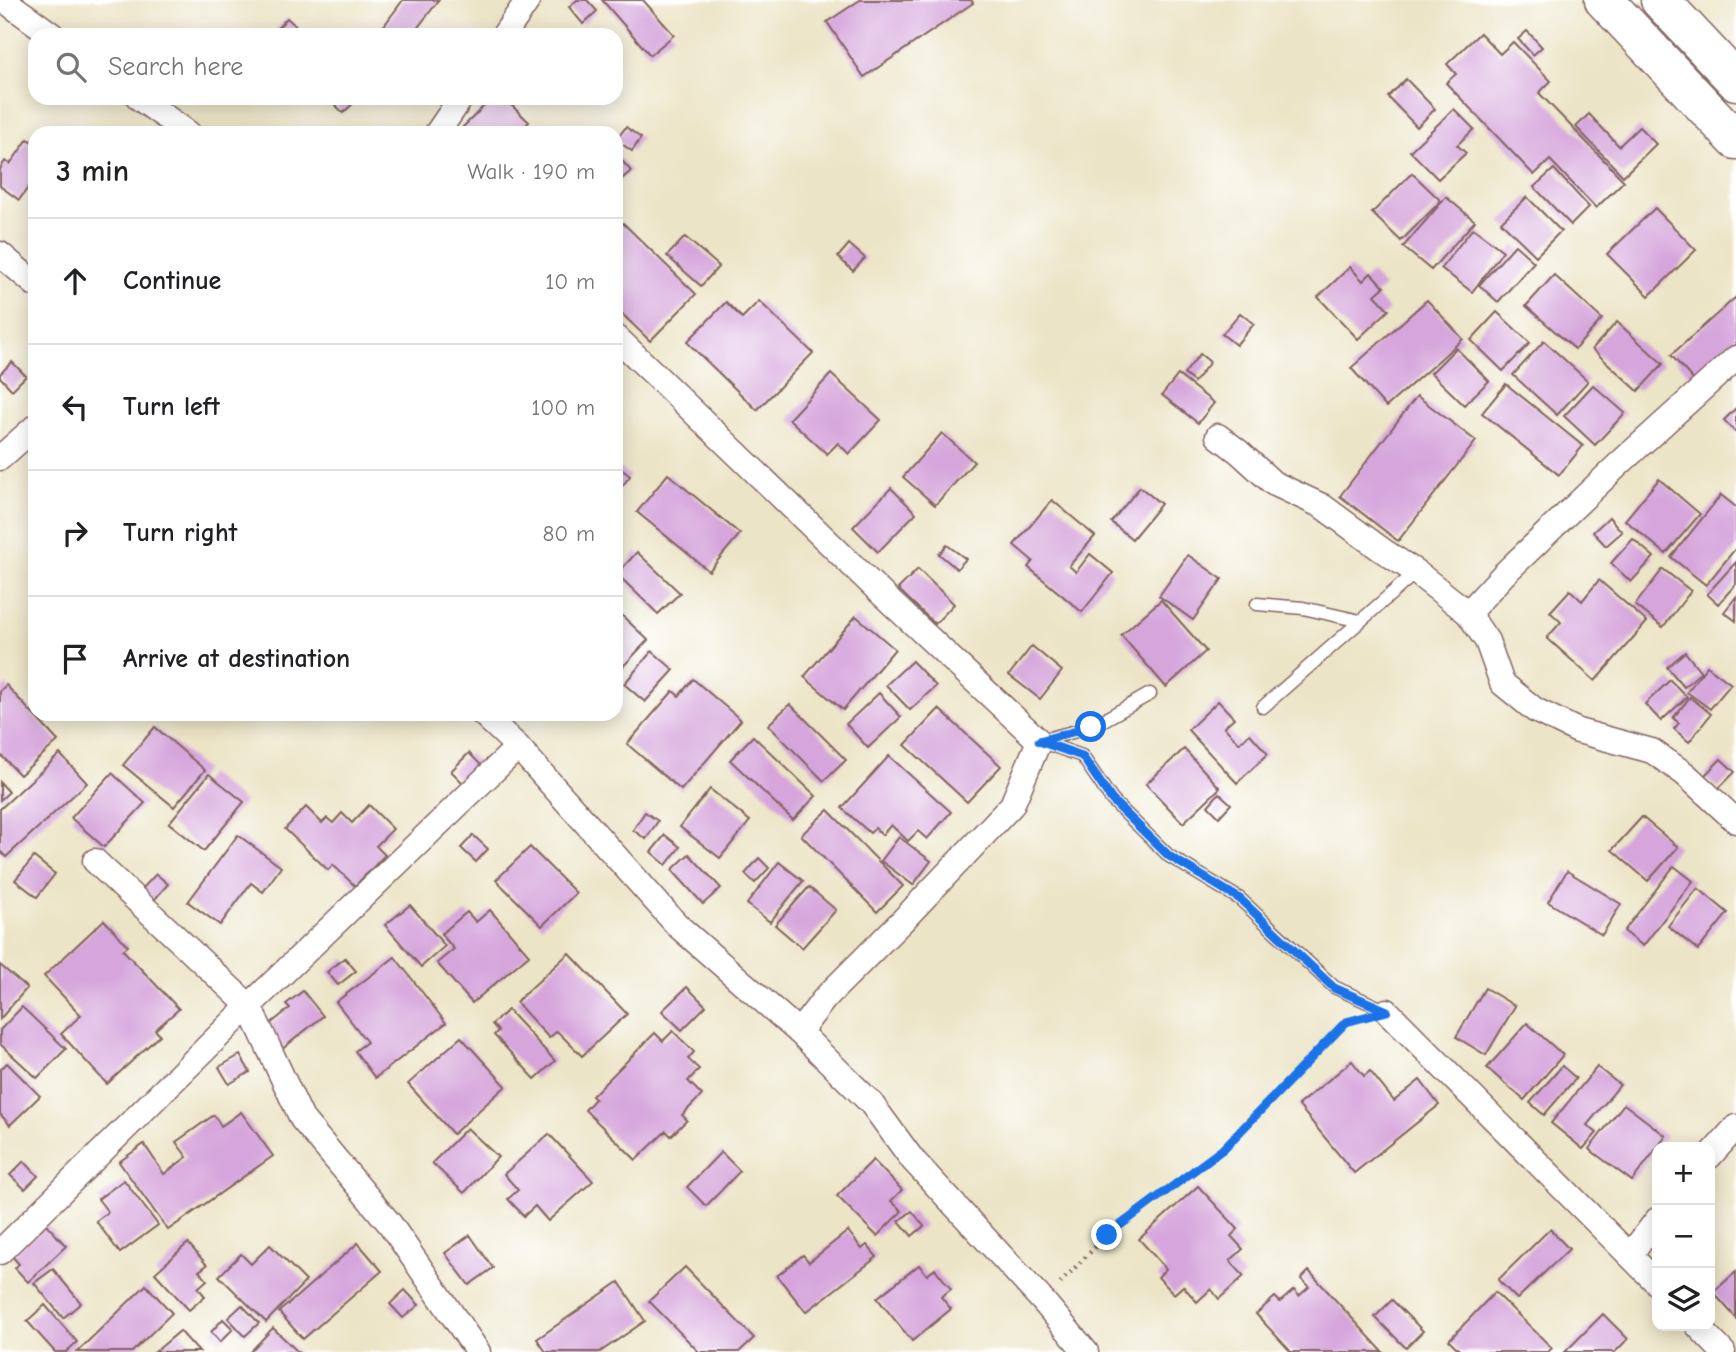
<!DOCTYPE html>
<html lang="en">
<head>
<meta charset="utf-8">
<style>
  body { margin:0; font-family:"Comic Neue",sans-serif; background:#f2f2f2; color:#202124 }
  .controls { position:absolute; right:21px; bottom:21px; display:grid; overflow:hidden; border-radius:14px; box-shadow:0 4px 18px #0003 }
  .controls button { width:63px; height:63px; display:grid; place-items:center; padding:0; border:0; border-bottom:2px solid #e0e0e0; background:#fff; color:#202124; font:35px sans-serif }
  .stop { position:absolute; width:21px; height:21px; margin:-16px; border:5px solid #1a73e8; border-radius:50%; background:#fff }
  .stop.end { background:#1a73e8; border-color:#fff; box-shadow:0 2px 7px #0008 }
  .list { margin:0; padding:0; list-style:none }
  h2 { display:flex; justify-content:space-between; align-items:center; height:91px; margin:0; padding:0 28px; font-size:30px }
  h2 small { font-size:23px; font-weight:400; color:#757577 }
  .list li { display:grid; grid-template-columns:46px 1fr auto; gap:21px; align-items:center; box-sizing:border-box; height:126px; padding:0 28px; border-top:2px solid #e0e0e0 }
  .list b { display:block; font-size:26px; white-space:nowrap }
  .list em { font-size:23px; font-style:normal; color:#757577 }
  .icon { flex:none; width:38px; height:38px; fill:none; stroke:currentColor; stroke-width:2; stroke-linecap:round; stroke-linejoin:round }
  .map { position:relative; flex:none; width:1736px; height:1352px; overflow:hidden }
  .search { position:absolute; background:#fff; box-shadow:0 4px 18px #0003; left:28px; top:28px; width:595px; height:77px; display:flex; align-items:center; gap:18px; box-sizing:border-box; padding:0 24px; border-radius:21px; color:#757577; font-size:26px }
  .panel { position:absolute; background:#fff; box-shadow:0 4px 18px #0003; left:28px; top:126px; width:595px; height:595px; border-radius:21px }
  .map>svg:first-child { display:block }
  .building { fill:#d5a5db }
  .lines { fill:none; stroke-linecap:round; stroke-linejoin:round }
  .service-casing { stroke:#836461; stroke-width:15 }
  .minor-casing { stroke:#836461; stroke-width:27 }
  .primary-casing { stroke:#836461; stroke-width:41 }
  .path { stroke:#836461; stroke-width:4.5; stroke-dasharray:2 5; stroke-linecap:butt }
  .service { stroke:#fff; stroke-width:12 }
  .minor { stroke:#fff; stroke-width:24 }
  .primary { stroke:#fff; stroke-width:38 }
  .route { stroke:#1a73e8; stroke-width:9 }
</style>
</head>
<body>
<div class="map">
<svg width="1736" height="1352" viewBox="0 0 1736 1352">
  <rect width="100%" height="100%" fill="#fff"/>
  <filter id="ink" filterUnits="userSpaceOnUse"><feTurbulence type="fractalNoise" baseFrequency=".0143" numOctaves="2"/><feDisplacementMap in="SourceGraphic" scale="14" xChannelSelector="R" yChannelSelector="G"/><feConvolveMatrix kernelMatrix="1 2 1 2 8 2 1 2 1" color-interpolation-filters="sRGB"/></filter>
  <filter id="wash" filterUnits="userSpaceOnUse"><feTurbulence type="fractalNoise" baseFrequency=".00686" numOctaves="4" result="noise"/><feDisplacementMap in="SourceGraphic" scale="28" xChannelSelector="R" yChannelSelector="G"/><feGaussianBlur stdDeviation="1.57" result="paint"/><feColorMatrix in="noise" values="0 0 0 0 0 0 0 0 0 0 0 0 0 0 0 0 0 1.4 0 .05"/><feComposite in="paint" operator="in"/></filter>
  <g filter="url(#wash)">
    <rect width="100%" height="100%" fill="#ece4c6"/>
    <g id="blocks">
      <g class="building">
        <polygon points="403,0 439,0 412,35 394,35 383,27"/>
        <polygon points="577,0 587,0 597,11 583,24 569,7"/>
        <polygon points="602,0 643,0 674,35 650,55"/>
        <polygon points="860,0 971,0 973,3 864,77 827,22"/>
        <polygon points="287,18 306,35 271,35"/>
        <polygon points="1527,31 1542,47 1533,55 1518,39"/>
        <polygon points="1480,33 1500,54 1513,42 1551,81 1539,93 1624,181 1596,208 1550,160 1534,175 1446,83 1456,74 1447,64"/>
        <polygon points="1406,79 1435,109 1417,127 1388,97"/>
        <polygon points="329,98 359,98 343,113"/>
        <polygon points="492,98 504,98 529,122 518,133 457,133"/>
        <polygon points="1454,109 1474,129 1457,145 1466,153 1438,179 1410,151"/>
        <polygon points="1589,114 1619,146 1639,127 1656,144 1623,176 1576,127"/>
        <polygon points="626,127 641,138 632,151 616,140"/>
        <polygon points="28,139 35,144 35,178 19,200 0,186 0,169 5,161 10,164"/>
        <polygon points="616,154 631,171 616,184"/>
        <polygon points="1554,169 1589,207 1571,225 1534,187"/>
        <polygon points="1412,173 1441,201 1401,241 1372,213"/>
        <polygon points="1446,197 1475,221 1431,270 1403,247"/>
        <polygon points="1527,197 1561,231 1536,256 1501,222"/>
        <polygon points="1655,208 1696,250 1649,296 1607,254"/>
        <polygon points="623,223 696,294 650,341 616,308 616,229"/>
        <polygon points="1473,228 1503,251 1472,292 1441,268"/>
        <polygon points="685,237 719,266 701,286 667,256"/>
        <polygon points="849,244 865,258 853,271 838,257"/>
        <polygon points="1515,245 1534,262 1498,302 1479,285"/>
        <polygon points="1350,267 1363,281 1371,273 1384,287 1375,295 1389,310 1358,339 1318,297"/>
        <polygon points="1554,275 1602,319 1575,349 1526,306"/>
        <polygon points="1736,297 1736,347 1696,383 1671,355"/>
        <polygon points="1427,300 1463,339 1386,407 1351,368"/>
        <polygon points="759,301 813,353 757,410 687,342 726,302 742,318"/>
        <polygon points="1497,312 1530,343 1503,371 1471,340"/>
        <polygon points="1240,313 1254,324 1236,345 1222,334"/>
        <polygon points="1617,322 1663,364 1638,391 1592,349"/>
        <polygon points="1544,341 1588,381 1557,415 1513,375"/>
        <polygon points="1456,348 1489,381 1464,405 1431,373"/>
        <polygon points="1200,354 1210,362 1194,382 1184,374"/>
        <polygon points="12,362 26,376 12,390 0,377 0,374"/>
        <polygon points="831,374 881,420 849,454 838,443 827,454 789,419"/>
        <polygon points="1178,375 1214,403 1198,423 1162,395"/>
        <polygon points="1506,384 1583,446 1559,475 1482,413"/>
        <polygon points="1593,385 1625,413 1595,445 1564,416"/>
        <polygon points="1417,396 1476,441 1398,541 1340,496"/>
        <polygon points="1736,408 1736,433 1724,420"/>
        <polygon points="942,433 974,462 935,505 903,477"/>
        <polygon points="616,465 630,476 616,494"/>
        <polygon points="668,474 740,534 709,571 637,512"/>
        <polygon points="1659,479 1700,514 1666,554 1625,520"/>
        <polygon points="1140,487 1161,504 1132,539 1111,522"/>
        <polygon points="891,488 916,513 878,552 853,527"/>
        <polygon points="1721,495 1736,507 1736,548 1706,585 1671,557"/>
        <polygon points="1052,500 1095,536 1069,566 1076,572 1090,554 1113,573 1082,612 1028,567 1033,561 1014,545"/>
        <polygon points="1609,517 1622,532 1606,546 1593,532"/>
        <polygon points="1633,539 1654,557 1631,582 1611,563"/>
        <polygon points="947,545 966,559 957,569 939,554"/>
        <polygon points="637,552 680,593 658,614 617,574"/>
        <polygon points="1188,555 1222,579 1193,620 1159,596"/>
        <polygon points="1736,562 1736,584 1718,604 1707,594"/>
        <polygon points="918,569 954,604 935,624 898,589"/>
        <polygon points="1663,569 1691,591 1663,627 1635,605"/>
        <polygon points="1599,580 1647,622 1595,681 1547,638 1561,622 1550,612 1570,590 1582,601"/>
        <polygon points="1736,597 1736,621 1724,612"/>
        <polygon points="1161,600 1206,651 1166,687 1121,635"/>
        <polygon points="616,610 648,640 616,674"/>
        <polygon points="856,616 895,649 843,710 804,677"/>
        <polygon points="1032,646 1062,671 1040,699 1009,675"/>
        <polygon points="652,651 674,670 645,702 624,684"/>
        <polygon points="1685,652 1701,672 1684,687 1667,667"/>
        <polygon points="912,661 936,686 910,710 886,685"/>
        <polygon points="1707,666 1731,684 1710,709 1687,692"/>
        <polygon points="693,679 741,720 681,790 627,744 673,691 679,696"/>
        <polygon points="1670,680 1687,697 1661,721 1645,704"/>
        <polygon points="6,685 58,741 20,775 0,754 0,691"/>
        <polygon points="879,693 901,717 868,748 846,724"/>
        <polygon points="1690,697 1711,714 1689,742 1674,729 1679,723 1673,718"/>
        <polygon points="1218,701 1234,718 1224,727 1239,743 1250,734 1268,754 1237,783 1188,730"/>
        <polygon points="790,704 846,760 824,781 768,725"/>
        <polygon points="939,709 1001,766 967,802 905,745"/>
        <polygon points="155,727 205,770 174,807 123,765"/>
        <polygon points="753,736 816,796 793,820 730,760"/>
        <polygon points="1184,749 1220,788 1183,823 1146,784"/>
        <polygon points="469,753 482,766 464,784 451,771"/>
        <polygon points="60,754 87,783 6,857 0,851 0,809"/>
        <polygon points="889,756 951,812 927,839 918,831 908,841 891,825 882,835 875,828 870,833 842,808"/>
        <polygon points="1721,759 1735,772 1718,789 1704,776"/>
        <polygon points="112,773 145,803 104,847 71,818"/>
        <polygon points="209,774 244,802 204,851 169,823"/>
        <polygon points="0,782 9,792 0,800"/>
        <polygon points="710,789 750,821 720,858 680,827"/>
        <polygon points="1219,793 1231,804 1219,817 1208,806"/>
        <polygon points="369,805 393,829 376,846 385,855 355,886 333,865 328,870 285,829 306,807 322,823 327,818 333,823 342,813 352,823"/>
        <polygon points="828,810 903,886 877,912 801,835"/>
        <polygon points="645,812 658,821 646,839 633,830"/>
        <polygon points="1642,817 1678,847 1648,881 1612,850"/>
        <polygon points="238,835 281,867 263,892 251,883 220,925 188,902"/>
        <polygon points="473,835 488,849 476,862 461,848"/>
        <polygon points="665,835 680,847 666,865 651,852"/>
        <polygon points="899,837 931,861 913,885 881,861"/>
        <polygon points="530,847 576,893 542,926 496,880"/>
        <polygon points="689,854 721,888 703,904 672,870"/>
        <polygon points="34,857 55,874 37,897 15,880"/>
        <polygon points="759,858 769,868 755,883 745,874"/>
        <polygon points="779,862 803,881 770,922 747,904"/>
        <polygon points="1674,866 1693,881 1643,946 1624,931"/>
        <polygon points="1567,871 1621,904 1602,935 1548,902"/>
        <polygon points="156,874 168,884 154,900 142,889"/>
        <polygon points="809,887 836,910 802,948 775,925"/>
        <polygon points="1698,888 1728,913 1698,950 1668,926"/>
        <polygon points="410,905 445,946 421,967 385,925"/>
        <polygon points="490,910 529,955 472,1003 437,963 454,949 441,934 467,912 476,922"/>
        <polygon points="104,920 128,946 123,950 179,1009 155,1030 160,1035 107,1084 61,1034 81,1015 44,976"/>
        <polygon points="569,953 627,1014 582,1056 557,1031 549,1038 516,1002"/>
        <polygon points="395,957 446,1023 375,1078 355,1051 367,1042 336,1002"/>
        <polygon points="345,958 356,971 338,985 327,972"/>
        <polygon points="0,965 27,988 0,1019"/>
        <polygon points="687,987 706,1006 682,1030 662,1011"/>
        <polygon points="1485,988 1515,1006 1486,1055 1456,1037"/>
        <polygon points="303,991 323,1016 281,1050 264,1029 290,1008 286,1004"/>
        <polygon points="22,1007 66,1049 37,1078 0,1044 0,1030"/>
        <polygon points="508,1010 555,1061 535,1079 494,1035 498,1031 492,1024"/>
        <polygon points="1527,1023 1563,1055 1524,1100 1487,1068"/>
        <polygon points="673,1031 694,1052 688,1059 699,1069 688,1081 702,1095 682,1115 687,1120 671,1136 666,1131 636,1160 585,1110 595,1099 592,1096 655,1033 663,1041"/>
        <polygon points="461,1037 506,1086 453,1134 408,1084"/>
        <polygon points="240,1055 250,1072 229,1084 219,1067"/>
        <polygon points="1352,1061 1364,1076 1370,1071 1394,1101 1420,1080 1439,1105 1354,1173 1298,1105"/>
        <polygon points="7,1063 40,1096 10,1125 0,1114 0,1070"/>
        <polygon points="1562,1066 1576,1078 1544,1115 1530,1103"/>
        <polygon points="1597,1067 1620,1085 1587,1125 1597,1133 1583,1149 1551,1123"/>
        <polygon points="1624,1104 1666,1136 1632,1181 1589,1149"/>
        <polygon points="241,1112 273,1156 168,1230 119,1162 144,1144 164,1174 187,1157 176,1142 214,1115 221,1126"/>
        <polygon points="467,1128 498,1157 464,1193 432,1163"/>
        <polygon points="549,1134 593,1181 548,1221 535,1206 524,1216 508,1199 518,1190 504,1174"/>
        <polygon points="721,1152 740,1171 706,1206 687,1187"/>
        <polygon points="873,1160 902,1190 891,1201 902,1211 877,1236 837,1196"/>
        <polygon points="24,1161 38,1176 25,1189 10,1175"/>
        <polygon points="124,1180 158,1225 120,1253 96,1221 108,1212 98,1199"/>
        <polygon points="1198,1186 1238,1229 1231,1236 1243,1249 1230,1261 1244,1276 1219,1299 1211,1289 1197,1302 1183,1286 1174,1294 1158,1277 1166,1269 1139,1239"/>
        <polygon points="912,1211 924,1226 912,1236 899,1221"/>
        <polygon points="46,1224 66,1246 28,1282 15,1268 19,1264 12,1256"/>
        <polygon points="1550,1229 1569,1249 1517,1299 1498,1280"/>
        <polygon points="848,1231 862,1249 867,1245 877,1257 806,1312 777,1276 803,1255 809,1262"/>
        <polygon points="470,1235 493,1268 469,1285 445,1253"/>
        <polygon points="188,1243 207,1265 199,1271 207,1280 198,1288 205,1296 189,1310 155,1273"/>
        <polygon points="358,1243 382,1271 303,1339 279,1312"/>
        <polygon points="270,1245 306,1281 266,1322 219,1276 241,1254 251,1264"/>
        <polygon points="919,1265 927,1275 935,1269 951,1289 941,1297 951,1309 912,1341 877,1298"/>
        <polygon points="685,1267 754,1338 739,1352 699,1352 649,1301"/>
        <polygon points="53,1269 81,1303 63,1318 34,1283"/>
        <polygon points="1309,1271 1383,1352 1291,1352 1256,1314 1275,1297 1280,1302 1294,1290 1299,1296 1309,1287 1301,1279"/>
        <polygon points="1736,1272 1736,1318 1713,1292"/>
        <polygon points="619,1282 645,1321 600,1352 546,1352 537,1339"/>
        <polygon points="146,1285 172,1313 132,1352 77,1352"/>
        <polygon points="405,1290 419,1305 403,1318 390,1304"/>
        <polygon points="1495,1292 1552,1348 1548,1352 1461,1352 1449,1340"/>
        <polygon points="1392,1300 1423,1331 1406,1348 1375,1317"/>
        <polygon points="45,1305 77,1342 66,1352 55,1352 27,1321"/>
        <polygon points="242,1305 259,1323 245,1336 228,1318"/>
        <polygon points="1603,1314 1628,1339 1615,1352 1565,1352"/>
        <polygon points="223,1319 233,1329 220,1342 211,1332"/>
        <polygon points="273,1328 298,1352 250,1352"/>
        <polygon points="180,1331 199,1352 155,1352"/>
      </g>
    </g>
  </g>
  <g filter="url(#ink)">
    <use href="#blocks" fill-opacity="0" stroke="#836461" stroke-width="2"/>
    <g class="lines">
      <defs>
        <g id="service">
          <polyline points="1257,604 1303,608 1360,621"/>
          <polyline points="1150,694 1091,727 1039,741 1082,756 1112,800 1169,856 1240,899 1334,987 1387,1011"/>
          <polyline points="1263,707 1416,572"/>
        </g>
        <g id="minor">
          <polyline points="4,0 52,35"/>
          <polyline points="504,35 528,0"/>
          <polyline points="139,98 188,133"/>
          <polyline points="437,133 461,98"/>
          <polyline points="0,254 35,284"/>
          <polyline points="616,337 882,594 1039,741 1012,805 905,918 825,998 799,1032"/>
          <polyline points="1218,436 1239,452 1273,483 1322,506 1382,550 1416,572 1468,613 1487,641 1502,683 1535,710 1578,731 1652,751 1685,774 1736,821"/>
          <polyline points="0,458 35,427"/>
          <polyline points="1468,613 1504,574 1619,464 1736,358"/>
          <polyline points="483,714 518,747 678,926 799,1032 871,1103 912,1159 1043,1301 1086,1352"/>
          <polyline points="95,861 249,1006 302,1119 390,1224 478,1352"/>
          <polyline points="1387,1011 1657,1283"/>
          <polyline points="1710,1156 1736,1127"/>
          <polyline points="0,1252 249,1006 518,747"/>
          <polyline points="1630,1255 1657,1220"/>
          <polyline points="1698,1326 1723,1352"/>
        </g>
        <g id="primary">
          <polyline points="1604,0 1736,140"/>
          <polyline points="1660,0 1736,81"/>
        </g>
      </defs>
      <use href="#service" class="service-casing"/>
      <use href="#minor" class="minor-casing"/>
      <use href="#primary" class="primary-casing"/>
      <polyline class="path" points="1060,1283 1107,1235 1223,1149 1346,1022 1355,1019"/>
      <use href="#service" class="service"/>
      <use href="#minor" class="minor"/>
      <use href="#primary" class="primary"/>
    </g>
  </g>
  <g class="lines" filter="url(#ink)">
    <polyline class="route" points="1091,727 1039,741 1082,756 1112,800 1169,856 1240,899 1334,988 1387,1011 1346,1022 1223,1149 1107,1235"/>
  </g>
</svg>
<div class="controls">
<button>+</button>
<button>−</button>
<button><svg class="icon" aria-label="layers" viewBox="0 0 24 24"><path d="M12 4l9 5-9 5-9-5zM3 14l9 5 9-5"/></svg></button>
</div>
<div class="stop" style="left:1091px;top:727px"></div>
<div class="stop end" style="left:1107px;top:1235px"></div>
<div class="search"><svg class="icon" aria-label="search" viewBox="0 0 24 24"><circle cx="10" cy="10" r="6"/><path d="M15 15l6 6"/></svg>Search here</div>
<section class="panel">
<h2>3 min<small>Walk · 190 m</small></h2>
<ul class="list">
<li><svg class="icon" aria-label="ahead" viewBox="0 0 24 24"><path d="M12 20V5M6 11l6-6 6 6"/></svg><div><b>Continue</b></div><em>10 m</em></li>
<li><svg class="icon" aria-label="left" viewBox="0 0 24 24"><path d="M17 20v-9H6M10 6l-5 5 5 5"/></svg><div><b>Turn left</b></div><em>100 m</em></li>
<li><svg class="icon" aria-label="right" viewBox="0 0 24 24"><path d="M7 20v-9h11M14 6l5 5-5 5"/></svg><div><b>Turn right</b></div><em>80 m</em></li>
<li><svg class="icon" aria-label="arrive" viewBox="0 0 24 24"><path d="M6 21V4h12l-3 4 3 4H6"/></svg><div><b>Arrive at destination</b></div></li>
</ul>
</section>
</div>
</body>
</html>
